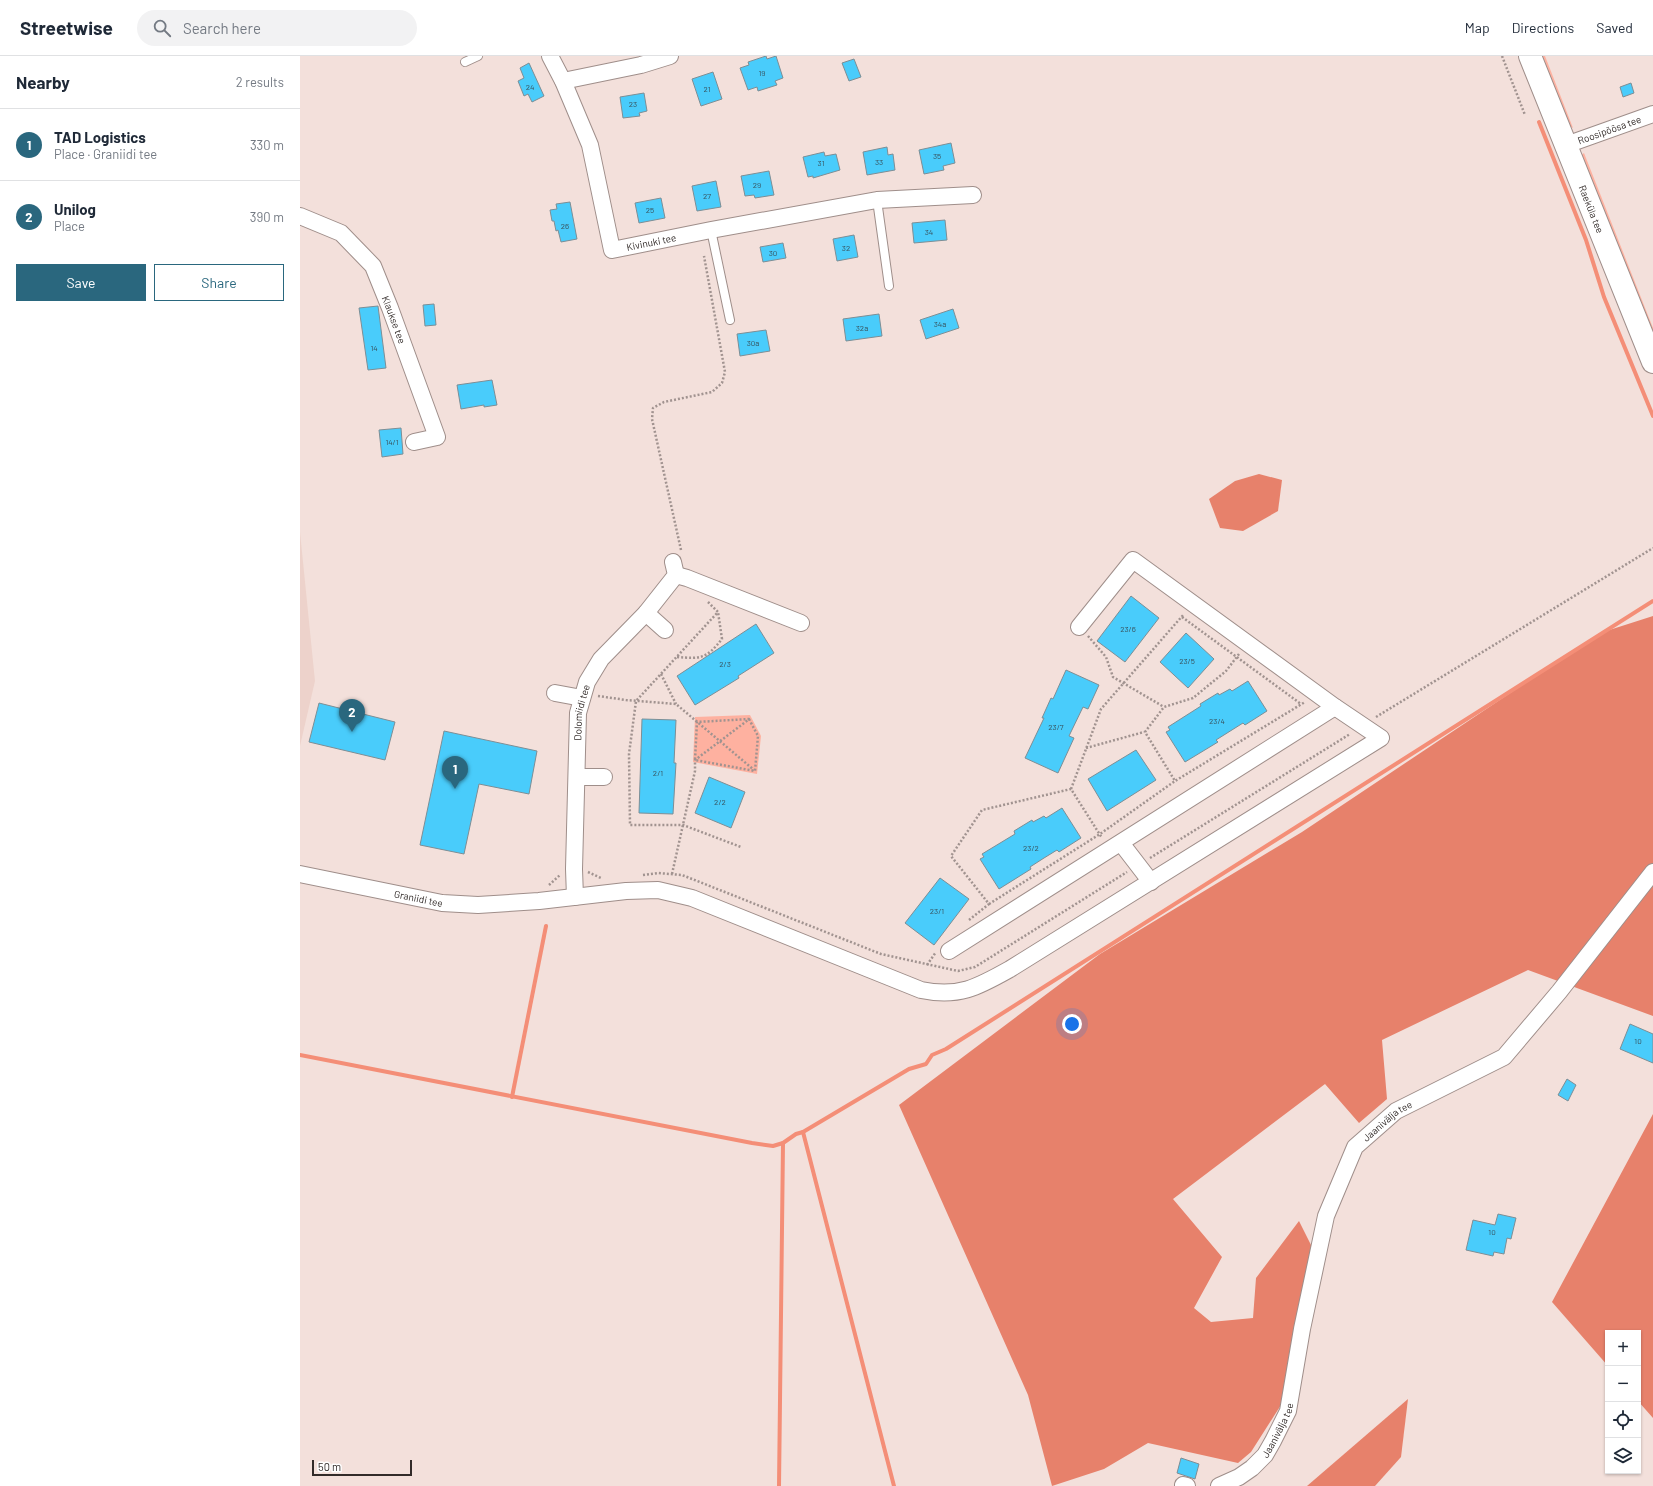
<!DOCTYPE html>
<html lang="en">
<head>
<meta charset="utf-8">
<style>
  body { margin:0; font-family:Barlow,sans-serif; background:#f2f2f3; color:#1f2937 }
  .controls { position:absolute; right:12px; bottom:12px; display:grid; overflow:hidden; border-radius:0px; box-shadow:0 1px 3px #0004 }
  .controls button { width:36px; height:36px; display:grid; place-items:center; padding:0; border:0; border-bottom:1px solid #e0e1e3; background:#fff; color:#1f2937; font:20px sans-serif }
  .scale { position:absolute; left:12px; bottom:10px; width:100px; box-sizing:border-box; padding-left:4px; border:2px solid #322b29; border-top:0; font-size:11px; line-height:14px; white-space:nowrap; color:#322b29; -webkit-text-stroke:3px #fff; paint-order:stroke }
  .you { position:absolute; left:772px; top:968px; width:14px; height:14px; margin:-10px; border:3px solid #fff; border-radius:50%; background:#1a73e8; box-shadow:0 0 0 6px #1a73e833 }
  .badge { display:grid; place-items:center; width:26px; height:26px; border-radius:50%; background:#2a677e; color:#fff; font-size:13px; font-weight:700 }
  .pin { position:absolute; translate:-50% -33px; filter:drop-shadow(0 1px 2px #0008) }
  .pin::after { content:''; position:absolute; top:21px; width:14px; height:12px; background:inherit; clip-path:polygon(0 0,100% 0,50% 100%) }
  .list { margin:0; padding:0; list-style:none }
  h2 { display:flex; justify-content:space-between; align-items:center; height:52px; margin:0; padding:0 16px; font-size:17px }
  h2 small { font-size:13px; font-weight:400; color:#747a83 }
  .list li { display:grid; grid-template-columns:26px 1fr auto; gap:12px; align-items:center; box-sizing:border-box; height:72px; padding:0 16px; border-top:1px solid #e0e1e3 }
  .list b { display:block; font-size:15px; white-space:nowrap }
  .list p { margin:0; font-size:13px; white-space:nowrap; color:#747a83 }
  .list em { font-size:13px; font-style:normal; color:#747a83 }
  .actions { display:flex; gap:8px; padding:12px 16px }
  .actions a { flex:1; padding:9px 0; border:1px solid #2a677e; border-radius:0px; text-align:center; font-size:14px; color:#2a677e }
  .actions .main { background:#2a677e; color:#fff }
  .icon { flex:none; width:22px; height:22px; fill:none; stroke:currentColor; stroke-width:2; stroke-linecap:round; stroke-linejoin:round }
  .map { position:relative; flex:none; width:1353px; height:1430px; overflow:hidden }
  header { display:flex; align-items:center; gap:24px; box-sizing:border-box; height:56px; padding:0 20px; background:#fff; border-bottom:1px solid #e0e1e3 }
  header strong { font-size:19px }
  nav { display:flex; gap:22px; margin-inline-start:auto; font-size:14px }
  .search { width:280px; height:36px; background:#f2f2f3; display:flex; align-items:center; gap:10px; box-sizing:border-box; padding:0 14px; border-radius:22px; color:#747a83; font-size:15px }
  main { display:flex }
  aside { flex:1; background:#fff }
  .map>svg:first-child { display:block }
  .built { fill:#edd2cb }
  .green { fill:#feb1a0 }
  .forest { fill:#e7816b }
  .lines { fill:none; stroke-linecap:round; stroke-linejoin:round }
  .stream { stroke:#f48e77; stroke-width:4 }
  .building { fill:#49ccfb; stroke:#7d8e95 }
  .lane-casing { stroke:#9f8e8a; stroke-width:10 }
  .street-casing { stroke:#9f8e8a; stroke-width:18 }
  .secondary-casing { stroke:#9f8e8a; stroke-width:24 }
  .path { stroke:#a19390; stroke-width:2.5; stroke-dasharray:2 2; stroke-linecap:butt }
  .lane { stroke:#fff; stroke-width:8 }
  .street { stroke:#fff; stroke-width:16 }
  .secondary { stroke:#fff; stroke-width:22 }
  .labels { text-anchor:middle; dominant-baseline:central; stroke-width:3; stroke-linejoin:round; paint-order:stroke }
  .number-label { font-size:8px; fill:#38535e }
  .street-label { font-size:10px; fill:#322b29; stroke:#fff }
</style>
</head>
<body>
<header>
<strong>Streetwise</strong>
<div class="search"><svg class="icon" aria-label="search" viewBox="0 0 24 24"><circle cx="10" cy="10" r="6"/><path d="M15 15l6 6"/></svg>Search here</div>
<nav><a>Map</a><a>Directions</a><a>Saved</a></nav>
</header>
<main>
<aside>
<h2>Nearby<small>2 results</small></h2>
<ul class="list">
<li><span class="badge">1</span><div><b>TAD Logistics</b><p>Place · Graniidi tee</p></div><em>330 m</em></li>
<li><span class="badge">2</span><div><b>Unilog</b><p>Place</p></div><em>390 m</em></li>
</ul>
<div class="actions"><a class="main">Save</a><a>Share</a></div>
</aside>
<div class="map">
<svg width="1353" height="1430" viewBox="0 0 1353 1430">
  <rect width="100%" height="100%" fill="#f3e0db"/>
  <polygon class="built" points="0,476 15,625 0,690"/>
  <g class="green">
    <polygon points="1239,0 1245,0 1273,72 1268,69"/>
    <polygon points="1284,97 1353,272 1353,288 1280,100"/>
    <polygon points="450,659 461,680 457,718 393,706 395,661"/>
  </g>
  <g class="forest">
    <polygon points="959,418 982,424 978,455 943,475 920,472 909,443 935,425"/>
    <polygon points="1353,560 1353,960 1228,914 1082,984 1087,1043 1059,1067 1025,1028 873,1143 922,1201 894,1252 911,1266 953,1262 956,1222 999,1165 1012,1191 981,1349 951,1396 938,1407 848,1387 804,1413 752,1430 728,1339 599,1049 800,898 1002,776 1300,577"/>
    <polygon points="1353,1058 1353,1362 1338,1345 1338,1277 1308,1277 1308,1310 1252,1246"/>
    <polygon points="1108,1343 1101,1401 1075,1430 1007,1430"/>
  </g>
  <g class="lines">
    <g class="stream">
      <polyline points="1239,66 1286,184 1304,241 1353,360"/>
      <polyline points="0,999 452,1087 473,1090 483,1087"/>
      <polyline points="212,1041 246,870"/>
      <polyline points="503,1076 594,1430"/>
      <polyline points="479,1430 483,1087 496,1078 503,1076 609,1013 626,1008 632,999 646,993 1353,545"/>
    </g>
  </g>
  <g class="building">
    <polygon points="466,0 467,3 476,0 483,22 475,25 477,29 458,35 457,31 448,34 440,12 449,9 448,6"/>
    <polygon points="554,3 561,21 549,25 542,7"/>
    <polygon points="229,7 244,40 232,46 228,38 224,40 218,25 224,22 220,12"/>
    <polygon points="413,16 422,43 401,50 392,23"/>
    <polygon points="1331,27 1334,37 1323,41 1320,31"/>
    <polygon points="344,37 347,55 339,57 340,60 323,62 320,41"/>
    <polygon points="651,87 655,107 643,110 644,114 624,118 619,94"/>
    <polygon points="587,91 588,99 593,98 595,114 567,119 563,96"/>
    <polygon points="524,96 525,100 536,98 540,114 513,122 513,120 508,121 503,101"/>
    <polygon points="469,115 474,139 455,142 454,139 445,140 441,120"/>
    <polygon points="416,125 421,151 397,155 392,130"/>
    <polygon points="361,142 365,162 339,167 335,147"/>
    <polygon points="270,146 277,183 261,186 258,174 256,175 254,165 252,165 250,154 257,153 256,148"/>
    <polygon points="645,164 647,184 614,187 612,167"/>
    <polygon points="554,179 558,201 537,205 533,183"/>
    <polygon points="483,187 486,202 463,206 460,191"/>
    <polygon points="134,248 136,269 125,270 123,249"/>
    <polygon points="78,250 86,312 68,314 59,252"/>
    <polygon points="653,253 659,272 626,283 620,264"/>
    <polygon points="579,258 582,280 546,285 543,263"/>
    <polygon points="466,274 470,295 440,300 437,278"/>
    <polygon points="192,324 197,349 184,351 184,349 161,353 157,329"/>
    <polygon points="101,372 103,398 82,401 79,374"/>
    <polygon points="831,540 859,562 825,606 797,585"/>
    <polygon points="456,568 474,597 438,620 439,622 395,649 377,620"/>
    <polygon points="886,577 914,603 888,632 860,606"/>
    <polygon points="766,614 799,629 788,653 783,651 769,680 774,682 758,717 725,702 744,662 742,662 751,642 753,643"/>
    <polygon points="948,625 967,655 945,669 943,667 916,684 918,686 885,706 866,676 870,674 868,671 901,650 900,648 918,637 919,639 930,633 932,635"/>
    <polygon points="19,647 95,666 85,704 9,686"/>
    <polygon points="342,663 376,664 374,707 376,707 373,758 339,757"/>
    <polygon points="144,675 237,695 229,738 179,728 164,798 120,789"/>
    <polygon points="836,694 856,724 807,755 788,723"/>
    <polygon points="409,721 445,736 431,772 395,757"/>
    <polygon points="762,752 781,782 759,796 757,794 744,802 730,811 731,813 699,833 680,803 684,801 682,798 715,778 714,775 732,764 733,766 744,760 746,762"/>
    <polygon points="640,822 669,843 634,889 605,867"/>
    <polygon points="1330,968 1353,978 1353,1007 1320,993"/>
    <polygon points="1267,1023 1276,1029 1268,1045 1258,1039"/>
    <polygon points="1198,1158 1216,1162 1211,1183 1207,1182 1204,1198 1194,1196 1193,1200 1166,1194 1173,1164 1195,1169"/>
    <polygon points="881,1402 899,1408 895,1423 877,1417"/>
  </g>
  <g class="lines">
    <defs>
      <g id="lane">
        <polyline points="165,6 178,0"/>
        <polyline points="577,144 589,230"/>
        <polyline points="411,174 430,264"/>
      </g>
      <g id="street">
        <path id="s1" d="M250 0 263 25 290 89 312 194 411 174 577 144 673 139"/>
        <polyline points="263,25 341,9 370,0"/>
        <path id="s2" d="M1266 89 1353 58"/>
        <path id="s3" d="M0 160 41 177 73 210 90 252 137 381 114 386"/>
        <polyline points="376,519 387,522 501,567"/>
        <polyline points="346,557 365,574"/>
        <polyline points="255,637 282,642"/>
        <polyline points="277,721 304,721"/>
        <polyline points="821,787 851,826"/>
        <path id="s4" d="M0 818 142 847 178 849 239 845 326 835 358 834 392 842 621 934C659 942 678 931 710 913L1081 682 1035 651 833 504 779 571"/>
        <path id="s5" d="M275 841 274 813 278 657 287 626 301 603 346 557 376 519 373 506"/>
        <polyline points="649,895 1035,651"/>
        <polyline points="883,1429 887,1430"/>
        <path id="s6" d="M919 1430 939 1421 952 1412 965 1399 973 1385 988 1355 1002 1273 1026 1160 1055 1091 1096 1055 1204 1001 1259 936 1353 816"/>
      </g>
      <g id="secondary">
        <path id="s7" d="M1230 0 1353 306"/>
      </g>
    </defs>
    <use href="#lane" class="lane-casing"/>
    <use href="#street" class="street-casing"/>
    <use href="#secondary" class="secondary-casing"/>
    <g class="path">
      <polyline points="1202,0 1225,59"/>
      <polyline points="381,494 352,363 353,352 364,346 412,336 422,327 425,316 404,200"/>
      <polyline points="408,546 418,556 336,645 329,698 330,769 383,769 441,791"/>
      <polyline points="882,561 1001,648"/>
      <polyline points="788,580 806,601 813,621 864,651"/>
      <polyline points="939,598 926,615 893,642 864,651 845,676 875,725 1005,646"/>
      <path d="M377 601C401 603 406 603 422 583L418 556"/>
      <polyline points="361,618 376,648"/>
      <polyline points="298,640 326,644 376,648 454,714"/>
      <polyline points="1076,661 1353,492"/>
      <polygon points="449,663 458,680 455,715 395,704 397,666"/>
      <polyline points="786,692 844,676"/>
      <polyline points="771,733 801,653 884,558"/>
      <polyline points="850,802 1050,678"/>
      <polyline points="288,816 301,822"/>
      <polyline points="372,818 395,715 395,704 448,664"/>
      <polyline points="343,819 358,817 382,819 581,898 658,915 675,911 827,816"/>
      <polyline points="249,829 260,819"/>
      <polyline points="689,848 800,778 875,725"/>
      <polyline points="669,864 689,848 651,800 682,754 771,733 802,782"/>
      <polyline points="627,909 636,896"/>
    </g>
    <use href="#lane" class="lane"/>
    <use href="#street" class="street"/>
    <use href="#secondary" class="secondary"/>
  </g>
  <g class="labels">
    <g class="number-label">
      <text x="462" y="17">19</text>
      <text x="230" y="31">24</text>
      <text x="407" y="33">21</text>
      <text x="333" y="48">23</text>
      <text x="637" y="100">35</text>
      <text x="579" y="106">33</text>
      <text x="521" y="107">31</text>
      <text x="457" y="129">29</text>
      <text x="407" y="140">27</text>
      <text x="350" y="154">25</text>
      <text x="265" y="170">26</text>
      <text x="629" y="176">34</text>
      <text x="546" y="192">32</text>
      <text x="473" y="197">30</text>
      <text x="640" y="268">34a</text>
      <text x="562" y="272">32a</text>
      <text x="453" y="287">30a</text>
      <text x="74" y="292">14</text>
      <text x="92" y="386">14/1</text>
      <text x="828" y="573">23/6</text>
      <text x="887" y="605">23/5</text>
      <text x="425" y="608">2/3</text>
      <text x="917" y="665">23/4</text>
      <text x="756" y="671">23/7</text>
      <text x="358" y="717">2/1</text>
      <text x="420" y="746">2/2</text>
      <text x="731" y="792">23/2</text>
      <text x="637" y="855">23/1</text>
      <text x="1338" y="985">10</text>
      <text x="1192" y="1176">10</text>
    </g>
    <g class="street-label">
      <text stroke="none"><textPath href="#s2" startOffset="46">Roosipõõsa tee</textPath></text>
      <text stroke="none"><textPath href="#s7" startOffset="165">Raeküla tee</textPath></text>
      <text stroke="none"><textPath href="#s1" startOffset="245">Kivinuki tee</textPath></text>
      <text stroke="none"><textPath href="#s3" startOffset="148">Klaukse tee</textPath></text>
      <text stroke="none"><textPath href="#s5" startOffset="185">Dolomiidi tee</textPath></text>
      <text stroke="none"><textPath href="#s4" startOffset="121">Graniidi tee</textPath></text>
      <text stroke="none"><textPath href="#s6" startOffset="421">Jaanivälja tee</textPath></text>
      <text stroke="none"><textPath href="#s6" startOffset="84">Jaanivälja tee</textPath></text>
    </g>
  </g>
</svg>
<div class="controls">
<button>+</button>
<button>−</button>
<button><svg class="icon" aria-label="locate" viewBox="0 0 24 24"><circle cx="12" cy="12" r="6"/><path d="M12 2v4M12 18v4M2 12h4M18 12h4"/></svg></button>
<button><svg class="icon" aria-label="layers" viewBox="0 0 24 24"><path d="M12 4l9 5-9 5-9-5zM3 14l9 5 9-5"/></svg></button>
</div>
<div class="scale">50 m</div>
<div class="you"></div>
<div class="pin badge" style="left:155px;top:733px">1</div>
<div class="pin badge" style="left:52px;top:676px">2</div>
</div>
</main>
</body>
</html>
